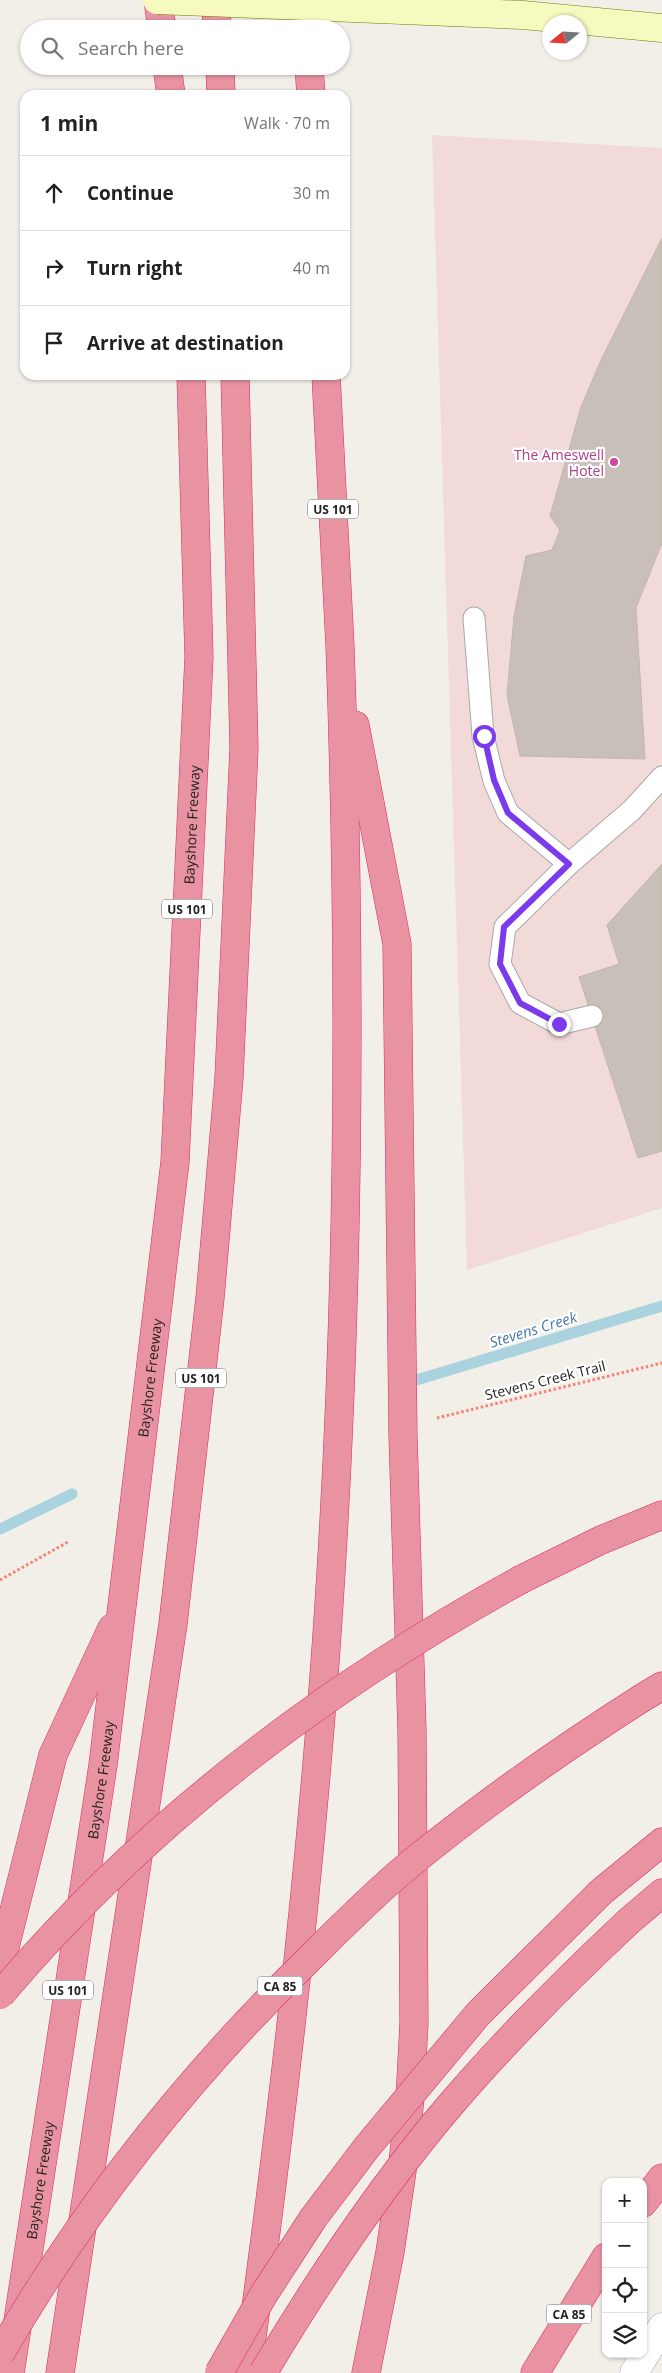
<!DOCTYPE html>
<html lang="en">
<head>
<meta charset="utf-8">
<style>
  body { margin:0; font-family:"Open Sans",sans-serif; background:#f6f6f6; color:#222 }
  .controls { position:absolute; right:15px; bottom:15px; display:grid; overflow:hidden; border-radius:10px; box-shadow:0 1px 4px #0004 }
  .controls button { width:45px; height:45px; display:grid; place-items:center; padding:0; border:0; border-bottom:1px solid #e0e0e0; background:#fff; color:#222; font:25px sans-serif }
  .compass { position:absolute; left:542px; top:15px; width:45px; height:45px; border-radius:50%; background:#fff; box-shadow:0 1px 4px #0004; rotate:252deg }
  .stop { position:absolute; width:15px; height:15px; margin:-11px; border:4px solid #7c3aed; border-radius:50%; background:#fff }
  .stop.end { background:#7c3aed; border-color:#fff; box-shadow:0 1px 5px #0008 }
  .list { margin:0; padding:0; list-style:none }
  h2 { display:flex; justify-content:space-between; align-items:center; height:65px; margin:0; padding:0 20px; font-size:21px }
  h2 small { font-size:16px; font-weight:400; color:#767676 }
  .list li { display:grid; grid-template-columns:32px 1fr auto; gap:15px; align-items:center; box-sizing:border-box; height:75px; padding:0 20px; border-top:1px solid #e0e0e0 }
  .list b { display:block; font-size:19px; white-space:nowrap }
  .list em { font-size:16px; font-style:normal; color:#767676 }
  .icon { flex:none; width:28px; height:28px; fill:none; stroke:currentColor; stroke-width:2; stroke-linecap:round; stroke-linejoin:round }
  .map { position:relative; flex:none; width:662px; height:2373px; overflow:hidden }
  .search { position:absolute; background:#fff; box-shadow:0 1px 4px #0004; left:20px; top:20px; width:330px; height:55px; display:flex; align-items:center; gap:12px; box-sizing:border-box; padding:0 18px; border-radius:28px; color:#767676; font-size:19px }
  .panel { position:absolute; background:#fff; box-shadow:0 1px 4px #0004; left:20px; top:90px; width:330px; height:290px; border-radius:15px }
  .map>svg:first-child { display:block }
  .commercial { fill:#f2dad9 }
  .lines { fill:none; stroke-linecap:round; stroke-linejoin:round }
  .stream { stroke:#aad3df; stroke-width:11 }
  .building { fill:#c7bfb8; stroke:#c4b6ab }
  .lane-casing { stroke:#a9a9a9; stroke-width:23 }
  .street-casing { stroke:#a9a9a9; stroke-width:29 }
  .secondary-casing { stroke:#707d05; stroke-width:29 }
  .highway-casing { stroke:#dc2a67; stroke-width:29 }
  .path { stroke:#fa8072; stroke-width:3; stroke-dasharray:2.5 2.5; stroke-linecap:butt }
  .lane { stroke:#fff; stroke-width:21 }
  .street { stroke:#fff; stroke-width:28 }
  .secondary { stroke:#f7fabf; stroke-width:28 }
  .highway { stroke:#e892a2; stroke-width:28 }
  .secondary-bridge-casing { stroke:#707d05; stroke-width:29; stroke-linecap:butt }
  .highway-bridge-casing { stroke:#dc2a67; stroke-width:29; stroke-linecap:butt }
  .secondary-bridge { stroke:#f7fabf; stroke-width:28 }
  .highway-bridge { stroke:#e892a2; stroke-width:28 }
  .route { stroke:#7c3aed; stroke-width:6 }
  .hotel-dot { fill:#d1479c; stroke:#fff; stroke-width:2 }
  .labels { text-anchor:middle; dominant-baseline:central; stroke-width:4.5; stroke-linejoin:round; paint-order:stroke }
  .shield { fill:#fff; stroke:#646464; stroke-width:1 }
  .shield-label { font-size:12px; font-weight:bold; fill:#222 }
  .hotel-label { font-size:14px; fill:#b23c85; stroke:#fff; text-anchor:end }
  .street-label { font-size:14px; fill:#222; stroke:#fff }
  .water-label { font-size:15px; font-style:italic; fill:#4a7aab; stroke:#fff }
</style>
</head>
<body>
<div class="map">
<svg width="662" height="2373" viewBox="0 0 662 2373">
  <rect width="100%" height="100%" fill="#f2efe9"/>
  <polygon class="commercial" points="432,135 662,148 662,1208 467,1270"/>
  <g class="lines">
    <g class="stream">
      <polyline points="413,1381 662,1306"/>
      <polyline points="0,1529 72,1494"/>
    </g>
  </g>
  <g class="building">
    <polygon points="662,238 662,543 636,608 645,759 520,756 507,695 514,616 526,556 552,550 560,530 550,516 581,407 601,360"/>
    <polygon points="662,864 662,1151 638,1158 579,977 619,964 607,925"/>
  </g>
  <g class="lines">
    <defs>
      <g id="lane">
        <polyline points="474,618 483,736 494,781 508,813 569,864"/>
        <polyline points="592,1016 559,1024 520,1003 500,964 505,927 569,864 632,810 662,777"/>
      </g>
      <polyline id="street" points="634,2373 662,2327"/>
      <polyline id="secondary" points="451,12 523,15 662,28"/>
      <g id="highway">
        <polyline points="158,0 162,29"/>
        <polyline points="216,0 217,29"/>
        <polyline points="306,0 308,29"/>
        <polyline points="167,66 171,95"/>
        <polyline points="220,66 221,95"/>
        <polyline points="309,66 311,95"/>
        <polyline points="355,725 397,944 403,1435 412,1731 414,2023 410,2098 402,2171 390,2252 366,2373"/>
        <polyline points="522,1579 601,1540 662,1515"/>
        <polyline points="642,1698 662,1686"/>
        <polyline points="601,1892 662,1842"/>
        <polyline points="629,1921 662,1893"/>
        <polyline points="0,1967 53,1755 112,1628"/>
        <polyline points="643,2203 662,2178"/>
        <path id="s1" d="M10 2373 103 1765 175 1162 199 657 191 375"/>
        <polyline points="60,2373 173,1624 210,1298 229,1078 244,748 235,375"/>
        <path d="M247 2373C284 2107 315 1840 331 1572 350 1264 351 955 340 646 336 556 330 465 326 375"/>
        <polyline points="535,2373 606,2257"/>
      </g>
    </defs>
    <use href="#lane" class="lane-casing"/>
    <use href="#street" class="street-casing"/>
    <use href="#secondary" class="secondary-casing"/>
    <use href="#highway" class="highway-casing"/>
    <g class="path">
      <polyline points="437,1418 662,1363"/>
      <polyline points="0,1580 68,1542"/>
    </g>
    <use href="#lane" class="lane"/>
    <use href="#street" class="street"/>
    <use href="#secondary" class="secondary"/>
    <use href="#highway" class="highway"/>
    <defs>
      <polyline id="secondary-bridge" points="157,0 451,12"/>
      <g id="highway-bridge">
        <path d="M0 1995C145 1823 325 1687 522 1579"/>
        <path d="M0 2354C84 2208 189 2076 309 1959 340 1928 371 1897 404 1869 479 1807 559 1751 642 1698"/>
        <polyline points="219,2373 264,2294 314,2217 367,2147 478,2014 601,1892"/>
        <path d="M263 2373C319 2279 380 2187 452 2103 507 2039 567 1979 629 1921"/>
      </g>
    </defs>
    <use href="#secondary-bridge" class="secondary-bridge-casing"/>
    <use href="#highway-bridge" class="highway-bridge-casing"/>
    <use href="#secondary-bridge" class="secondary-bridge"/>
    <use href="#highway-bridge" class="highway-bridge"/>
  </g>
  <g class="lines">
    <polyline class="route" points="484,736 494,780 508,813 569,864 504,927 500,964 520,1003 559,1024"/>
  </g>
  <circle class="hotel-dot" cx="614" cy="462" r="5"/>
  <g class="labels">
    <g class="shield">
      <rect x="308" y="499.5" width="50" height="19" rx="4"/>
      <rect x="162" y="899.5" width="50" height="19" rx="4"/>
      <rect x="176" y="1368.5" width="50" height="19" rx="4"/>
      <rect x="257.5" y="1976.5" width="45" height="19" rx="4"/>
      <rect x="43" y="1980.5" width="50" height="19" rx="4"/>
      <rect x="546.5" y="2304.5" width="45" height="19" rx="4"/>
    </g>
    <g class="shield-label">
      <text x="333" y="509">US 101</text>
      <text x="187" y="909">US 101</text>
      <text x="201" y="1378">US 101</text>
      <text x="280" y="1986">CA 85</text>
      <text x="68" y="1990">US 101</text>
      <text x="569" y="2314">CA 85</text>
    </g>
    <g class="hotel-label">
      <text x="604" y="454">The Ameswell<tspan x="604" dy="16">Hotel</tspan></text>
    </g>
    <g class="street-label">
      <text stroke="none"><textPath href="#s1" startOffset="1560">Bayshore Freeway</textPath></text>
      <text stroke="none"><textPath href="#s1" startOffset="1005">Bayshore Freeway</textPath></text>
      <text transform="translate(545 1380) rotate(-14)">Stevens Creek Trail</text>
      <text stroke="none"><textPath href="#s1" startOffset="600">Bayshore Freeway</textPath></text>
      <text stroke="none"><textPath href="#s1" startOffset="195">Bayshore Freeway</textPath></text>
    </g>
    <g class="water-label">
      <text transform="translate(533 1329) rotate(-17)">Stevens Creek</text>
    </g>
  </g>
</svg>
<div class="controls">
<button>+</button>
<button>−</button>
<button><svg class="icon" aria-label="locate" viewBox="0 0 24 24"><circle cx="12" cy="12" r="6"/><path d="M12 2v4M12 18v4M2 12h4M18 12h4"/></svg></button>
<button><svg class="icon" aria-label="layers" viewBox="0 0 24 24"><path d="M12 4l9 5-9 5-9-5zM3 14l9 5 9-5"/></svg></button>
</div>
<svg class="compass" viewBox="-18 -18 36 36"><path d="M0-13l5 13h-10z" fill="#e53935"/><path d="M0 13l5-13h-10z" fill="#767676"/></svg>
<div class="stop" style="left:484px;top:736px"></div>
<div class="stop end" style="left:559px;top:1024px"></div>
<div class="search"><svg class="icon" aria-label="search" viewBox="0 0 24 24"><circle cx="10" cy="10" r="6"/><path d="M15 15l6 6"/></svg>Search here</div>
<section class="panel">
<h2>1 min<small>Walk · 70 m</small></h2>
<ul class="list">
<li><svg class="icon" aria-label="ahead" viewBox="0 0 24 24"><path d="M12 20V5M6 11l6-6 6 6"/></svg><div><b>Continue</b></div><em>30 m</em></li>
<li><svg class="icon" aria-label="right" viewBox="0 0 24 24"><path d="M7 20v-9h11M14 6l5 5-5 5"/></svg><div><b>Turn right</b></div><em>40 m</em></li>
<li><svg class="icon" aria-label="arrive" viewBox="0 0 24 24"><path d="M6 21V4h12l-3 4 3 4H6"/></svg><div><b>Arrive at destination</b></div></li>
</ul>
</section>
</div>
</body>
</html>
